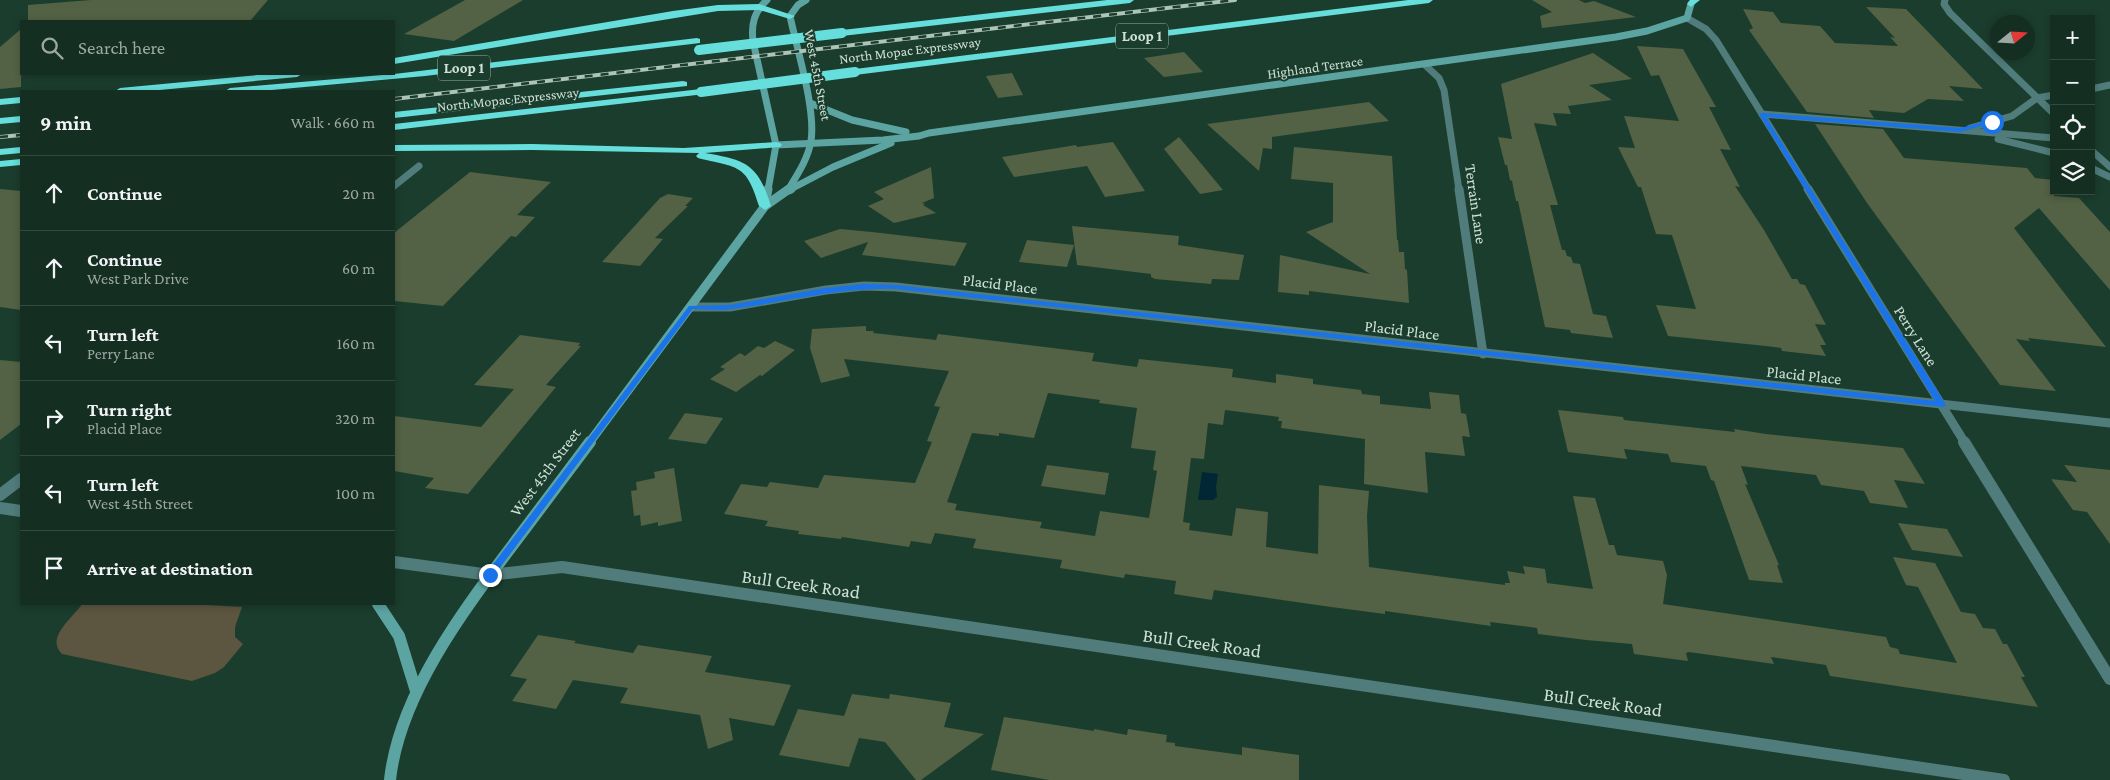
<!DOCTYPE html>
<html lang="en">
<head>
<meta charset="utf-8">
<style>
  body { margin:0; font-family:"Crimson Pro",serif; background:#1d362a; color:#f1f3f6 }
  .controls { position:absolute; right:15px; top:15px; display:grid; overflow:hidden; border-radius:0px; box-shadow:0 2px 8px #0003 }
  .controls button { width:45px; height:45px; display:grid; place-items:center; padding:0; border:0; border-bottom:1px solid #334a40; background:#142e22; color:#f1f3f6; font:25px sans-serif }
  .compass { position:absolute; left:1990px; top:15px; width:45px; height:45px; border-radius:50%; background:#142e22; box-shadow:0 2px 8px #0003; rotate:72deg }
  .stop { position:absolute; width:15px; height:15px; margin:-11px; border:4px solid #1a73e8; border-radius:50%; background:#fff }
  .stop.end { background:#1a73e8; border-color:#fff; box-shadow:0 1px 5px #0008 }
  .list { margin:0; padding:0; list-style:none }
  h2 { display:flex; justify-content:space-between; align-items:center; height:65px; margin:0; padding:0 20px; font-size:21px }
  h2 small { font-size:16px; font-weight:400; color:#9da8a5 }
  .list li { display:grid; grid-template-columns:32px 1fr auto; gap:15px; align-items:center; box-sizing:border-box; height:75px; padding:0 20px; border-top:1px solid #334a40 }
  .list b { display:block; font-size:19px; white-space:nowrap }
  .list p { margin:0; font-size:16px; white-space:nowrap; color:#9da8a5 }
  .list em { font-size:16px; font-style:normal; color:#9da8a5 }
  .icon { flex:none; width:28px; height:28px; fill:none; stroke:currentColor; stroke-width:2; stroke-linecap:round; stroke-linejoin:round }
  .map { position:relative; flex:none; width:2110px; height:780px; overflow:hidden }
  .search { position:absolute; background:#142e22; box-shadow:0 2px 8px #0003; left:20px; top:20px; width:375px; height:55px; display:flex; align-items:center; gap:12px; box-sizing:border-box; padding:0 18px; border-radius:0px; color:#9da8a5; font-size:19px }
  .panel { position:absolute; background:#142e22; box-shadow:0 2px 8px #0003; left:20px; top:90px; width:375px; height:515px; border-radius:0px }
  .map>svg:first-child { display:block }
  .green { fill:#5c5640 }
  .water { fill:#012734 }
  .building { fill:#536144; fill-rule:evenodd }
  .lines { fill:none; stroke-linecap:round; stroke-linejoin:round }
  .minor-far2 { stroke:#507c7b; stroke-width:7 }
  .minor-far1 { stroke:#507c7b; stroke-width:9 }
  .minor { stroke:#507c7b; stroke-width:12 }
  .tertiary { stroke:#507c7b; stroke-width:12 }
  .secondary-far2 { stroke:#5ba4a2; stroke-width:7 }
  .secondary-far1 { stroke:#5ba4a2; stroke-width:9 }
  .secondary { stroke:#5ba4a2; stroke-width:12 }
  .motorway { fill:#66dedc; fill-rule:evenodd }
  .rail-casing { stroke:#aec4b8; stroke-width:4 }
  .rail { stroke:#1b3d2d; stroke-width:2.5; stroke-dasharray:8; stroke-linecap:butt }
  .motorway-bridge { stroke:#66dedc; stroke-width:10 }
  .route { fill:#1a73e8 }
  .labels { text-anchor:middle; dominant-baseline:central; stroke-width:4; stroke-linejoin:round; paint-order:stroke }
  .far-street-label { font-size:14px; fill:#cee1d6; stroke:#1b3d2d }
  .shield { fill:#1b3d2d; stroke:#98b0a3; stroke-width:1 }
  .shield-label { font-size:15px; font-weight:bold; fill:#cee1d6 }
  .street-label { font-size:16px; fill:#cee1d6; stroke:#1b3d2d }
  .near-street-label { font-size:19px; fill:#cee1d6; stroke:#1b3d2d }
</style>
</head>
<body>
<div class="map">
<svg width="2110" height="780" viewBox="0 0 2110 780">
  <rect width="100%" height="100%" fill="#1b3d2d"/>
  <path class="green" d="M82 604H190L242 607 235 627V637L243 644 224 667 215 673 192 681 62 654C45 637 73 618 82 604Z"/>
  <polygon class="water" points="1202,472 1218,474 1216,487 1217,497 1213,500 1198,500"/>
  <g class="building">
    <polygon points="91,0 268,0 250,21 28,21 28,5"/>
    <polygon points="465,0 523,0 454,41 404,34"/>
    <polygon points="1532,0 1579,0 1585,3 1594,1 1636,17 1542,28 1540,16 1552,12"/>
    <polygon points="1866,7 1906,9 1983,89 1949,86 1964,101 1928,99 1904,113 1869,110 1874,118 1807,112 1749,30 1753,28 1743,9 1773,12 1781,23 1820,26 1835,43 1898,46 1890,37 1895,38"/>
    <polygon points="21,29 21,87 0,89 0,47"/>
    <polygon points="1637,46 1683,49 1716,107 1709,107 1731,150 1720,149 1740,187 1735,186 1764,230 1792,279 1797,279 1800,284 1805,285 1826,325 1815,324 1826,345 1820,345 1826,356 1782,351 1781,348 1766,346 1668,336 1656,305 1696,309 1672,235 1656,234 1641,187 1638,187 1618,147 1635,148 1624,116 1679,121 1659,75 1651,76"/>
    <polygon points="1184,52 1203,72 1164,77 1144,58"/>
    <polygon points="1593,53 1632,79 1589,85 1612,100 1568,106 1571,114 1553,113 1557,126 1534,123 1558,205 1550,205 1562,250 1565,250 1567,256 1571,257 1573,263 1580,264 1593,314 1606,316 1613,338 1571,333 1570,330 1545,327 1518,201 1516,201 1512,181 1510,180 1507,165 1505,165 1498,137 1512,139 1501,84"/>
    <polygon points="1012,73 1023,95 998,98 986,76"/>
    <polygon points="1369,102 1389,121 1272,137 1272,149 1263,148 1259,171 1207,124"/>
    <polygon points="1815,124 1883,129 1904,158 2027,168 2035,178 2054,180 2054,196 2079,198 2110,232 2110,290 2039,208 2014,228 2106,347 2028,338 2030,341 2016,339 2056,391 2000,385 1867,203"/>
    <polygon points="1179,137 1223,190 1200,194 1164,149"/>
    <polygon points="1113,142 1145,191 1105,197 1087,166 1014,177 1002,157 1076,145 1077,147"/>
    <polygon points="1294,147 1392,156 1397,240 1398,240 1399,252 1404,252 1405,269 1407,270 1409,303 1309,291 1309,295 1278,292 1280,255 1370,274 1306,232 1333,222 1333,183 1291,179"/>
    <polygon points="931,167 934,198 922,203 925,204 923,205 936,213 894,223 868,206 884,199 874,192"/>
    <polygon points="470,172 551,182 517,215 535,217 516,237 511,236 443,306 394,301 394,233"/>
    <polygon points="0,189 21,191 21,310 0,307"/>
    <polygon points="668,194 693,198 685,206 688,206 655,238 663,239 640,266 602,262 660,198"/>
    <polygon points="1072,226 1179,236 1178,245 1244,255 1239,280 1212,279 1211,284 1155,279 1151,277 1151,274 1077,265"/>
    <polygon points="840,229 872,232 967,243 955,266 862,255 868,242 821,258 804,241"/>
    <polygon points="1027,240 1074,245 1067,267 1019,262"/>
    <path d="M866 326V331H874L873 333 936 340 938 334 1094 353 1092 361 1137 367 1139 359 1233 369 1232 377 1276 383V374L1313 379V384L1361 390 1362 394 1380 396V404L1431 409 1429 392 1459 395 1461 413 1466 414 1470 437 1462 436 1465 456 1425 452 1428 493 1364 484 1365 439 1281 428 1282 421H1278L1279 417 1225 410 1223 425 1208 423 1204 459 1191 458 1183 522 1190 523 1189 530 1232 536 1236 508 1268 512 1266 547 1318 554 1319 485 1369 491 1367 516 1369 567 1505 585V583H1510L1507 571 1525 574 1523 566 1545 569 1547 583 1593 589 1573 496 1595 498 1609 545H1614L1617 555 1663 561 1667 575 1663 604 1886 637 1890 647 1898 649 1900 654 1957 663 1918 587 1906 585 1893 557 1935 563 1961 612 1975 614 1983 628 1995 629 2003 644H2007L2025 677H2021L2038 707 1830 676 1826 665 1771 657 1774 664 1689 652 1686 653 1688 661 1634 654 1632 644 1586 640 1538 634 1537 628 1490 622 1491 626 1385 611V614L1331 607 1214 590 1212 600 1174 594 1176 581 1125 574 1124 578 1060 568 1062 560 973 548 976 539 935 533 931 544 911 541 909 547 842 537 841 539 798 534 799 531 765 526 768 521 724 514 741 484 767 487 770 482 818 488 824 475 915 483 932 442 927 441 940 407 934 406 949 371 844 359 850 376 821 383 810 348 812 329ZM1048 393 1100 400 1099 403 1137 408 1131 448 1156 451 1153 470 1157 471 1149 518 1100 511 1095 536 1040 528 1042 522 955 510 957 504 947 502 972 433 999 436V433L1034 438Z"/>
    <polygon points="520,335 580,343 578,346 581,346 546,385 556,387 468,494 425,488 434,478 394,471 394,416 481,427 514,389 474,385"/>
    <polygon points="775,341 795,350 762,376 760,375 736,392 710,379 725,369 720,367 740,353 745,356 758,346 764,348"/>
    <polygon points="0,360 21,362 21,424 0,440"/>
    <polygon points="1558,410 1623,417 1624,420 1735,432 1734,429 1766,434 1903,448 1925,484 1894,480 1908,508 1870,503 1864,491 1821,485 1816,475 1741,466 1748,485 1745,484 1779,565 1777,565 1783,583 1749,580 1714,481 1711,480 1706,466 1671,462 1668,454 1624,449 1627,459 1568,452"/>
    <polygon points="685,413 723,418 706,444 668,439"/>
    <polygon points="1047,465 1109,473 1105,495 1041,486"/>
    <polygon points="2064,465 2110,470 2110,544 2087,512 2073,510 2051,479 2077,482"/>
    <polygon points="674,468 682,521 658,526 658,522 641,526 640,515 634,516 631,491 637,490 636,482 655,478 654,472"/>
    <polygon points="1898,523 1947,529 1963,557 1912,550"/>
    <polygon points="538,635 576,641 574,643 633,653 638,645 712,656 705,672 791,685 774,726 729,718 733,740 708,749 700,715 620,703 628,688 573,680 556,709 512,701 527,679 510,676"/>
    <polygon points="852,694 889,699 890,694 951,703 944,727 984,734 921,780 916,780 885,742 859,738 849,767 779,755 798,709 844,716"/>
    <polygon points="1004,717 1094,731 1094,729 1127,735 1128,729 1167,735 1166,742 1175,743 1175,746 1242,755 1242,747 1299,755 1299,780 1049,780 991,770"/>
  </g>
  <g class="lines">
    <g class="minor-far2">
      <polyline points="1945,0 1944,4 1950,13 2054,114"/>
      <polyline points="1687,18 1706,29 1716,40 1809,190"/>
      <polyline points="1425,65 1439,78 1444,90 1459,190"/>
      <polyline points="2091,89 2110,85"/>
      <polyline points="1762,114 2054,138"/>
      <polyline points="1970,128 2012,116 2037,98 2054,95"/>
      <polyline points="1998,139 2054,153"/>
      <polyline points="2091,150 2110,167"/>
      <polyline points="2091,168 2110,177"/>
      <polyline points="394,186 419,166"/>
    </g>
    <g class="minor-far1">
      <polyline points="1459,189 1483,354"/>
      <polyline points="1808,189 1965,443"/>
      <polyline points="691,307 730,307 826,290 864,286 896,287 2110,423"/>
    </g>
    <g class="minor">
      <polyline points="1964,442 2110,679"/>
      <polyline points="0,495 21,479"/>
    </g>
    <g class="tertiary">
      <polyline points="0,508 21,511"/>
      <polyline points="394,562 490,575 562,567 2004,780"/>
    </g>
    <g class="secondary-far2">
      <path d="M767 0C754 12 751 24 753 41L776 145 768 190"/>
      <polyline points="810,103 852,120 906,132"/>
      <polyline points="776,145 883,140 919,136 929,133 1616,37 1647,31 1687,18 1691,4"/>
      <path d="M788 190C797 175 808 159 811 141 816 109 797 50 790 16L798 5 806 0"/>
      <polyline points="789,190 833,167 891,143"/>
    </g>
    <g class="secondary-far1">
      <polyline points="789,190 791,189"/>
      <polyline points="765,206 768,189"/>
      <polyline points="589,443 765,206 789,189"/>
    </g>
    <g class="secondary">
      <polyline points="378,604 399,636 416,691"/>
      <path d="M390 780C399 696 462 612 512 546 538 511 564 477 590 442"/>
    </g>
    <g class="motorway">
      <polygon points="1107,0 1134,0 1130,3 842,36 837,33 842,30"/>
      <polygon points="1408,0 1433,0 1429,3 855,75 850,72 855,69"/>
      <polygon points="1690,0 1700,0 1691,7 1687,4"/>
      <polygon points="759,4 795,16 790,19 759,10 718,11 394,64 394,58 673,11 718,5"/>
      <polygon points="697,38 700,39 700,43 425,76 261,91 225,91 230,88 394,74"/>
      <polygon points="268,74 302,74 297,77 149,91 115,91 120,88"/>
      <polygon points="683,81 687,82 687,86 394,118 394,112"/>
      <polygon points="701,89 705,90 706,92 705,94 394,130 394,124"/>
      <polygon points="21,97 21,103 0,105 0,99"/>
      <polygon points="21,116 21,122 0,124 0,118"/>
      <path d="M776 142 780 143 782 145 780 147 705 153C746 160 758 164 771 206L765 210 759 206C746 163 738 168 698 158L696 156 699 153 532 150 394 151V145L532 144 684 148Z"/>
      <polygon points="21,147 21,153 0,155 0,149"/>
      <polygon points="21,159 21,165 0,167 0,161"/>
    </g>
    <defs>
      <g id="rail">
        <polyline points="394,99 1235,0"/>
        <polyline points="0,137 21,135"/>
      </g>
    </defs>
    <use href="#rail" class="rail-casing"/>
    <use href="#rail" class="rail"/>
    <g class="motorway-bridge">
      <polyline points="699,50 842,33"/>
      <polyline points="701,92 855,72"/>
    </g>
  </g>
  <path class="route" d="M1762 113 1960 128 1992 120 1995 122 1960 132 1766 117 1946 405 1944 407 896 289C837 287 788 302 732 309 719 311 706 309 693 309L493 577H486L485 575 689 306 730 305 826 288 864 284 896 285 1935 401 1759 114Z"/>
  <g class="labels">
    <g class="far-street-label">
      <text transform="translate(910 50) rotate(-7)">North Mopac Expressway</text>
      <text transform="translate(1315 67) rotate(-8)">Highland Terrace</text>
      <text transform="translate(818 75) rotate(79)">West 45th Street</text>
      <text transform="translate(508 99) rotate(-6)">North Mopac Expressway</text>
    </g>
    <g class="shield">
      <rect x="1116" y="23.5" width="52" height="25" rx="4"/>
      <rect x="438" y="55.5" width="52" height="25" rx="4"/>
    </g>
    <g class="shield-label">
      <text x="1142" y="36">Loop 1</text>
      <text x="464" y="68">Loop 1</text>
    </g>
    <g class="street-label">
      <text transform="translate(1476 204) rotate(82)">Terrain Lane</text>
      <text transform="translate(1000 284) rotate(7)">Placid Place</text>
      <text transform="translate(1402 330) rotate(7)">Placid Place</text>
      <text transform="translate(1916 336) rotate(58)">Perry Lane</text>
      <text transform="translate(1804 375) rotate(6)">Placid Place</text>
      <text transform="translate(545 472) rotate(-53)">West 45th Street</text>
    </g>
    <g class="near-street-label">
      <text transform="translate(801 584) rotate(8)">Bull Creek Road</text>
      <text transform="translate(1202 643) rotate(8)">Bull Creek Road</text>
      <text transform="translate(1603 702) rotate(8)">Bull Creek Road</text>
    </g>
  </g>
</svg>
<div class="controls">
<button>+</button>
<button>−</button>
<button><svg class="icon" aria-label="locate" viewBox="0 0 24 24"><circle cx="12" cy="12" r="6"/><path d="M12 2v4M12 18v4M2 12h4M18 12h4"/></svg></button>
<button><svg class="icon" aria-label="layers" viewBox="0 0 24 24"><path d="M12 4l9 5-9 5-9-5zM3 14l9 5 9-5"/></svg></button>
</div>
<svg class="compass" viewBox="-18 -18 36 36"><path d="M0-13l5 13h-10z" fill="#e53935"/><path d="M0 13l5-13h-10z" fill="#9da8a5"/></svg>
<div class="stop" style="left:1992px;top:122px"></div>
<div class="stop end" style="left:490px;top:575px"></div>
<div class="search"><svg class="icon" aria-label="search" viewBox="0 0 24 24"><circle cx="10" cy="10" r="6"/><path d="M15 15l6 6"/></svg>Search here</div>
<section class="panel">
<h2>9 min<small>Walk · 660 m</small></h2>
<ul class="list">
<li><svg class="icon" aria-label="ahead" viewBox="0 0 24 24"><path d="M12 20V5M6 11l6-6 6 6"/></svg><div><b>Continue</b></div><em>20 m</em></li>
<li><svg class="icon" aria-label="ahead" viewBox="0 0 24 24"><path d="M12 20V5M6 11l6-6 6 6"/></svg><div><b>Continue</b><p>West Park Drive</p></div><em>60 m</em></li>
<li><svg class="icon" aria-label="left" viewBox="0 0 24 24"><path d="M17 20v-9H6M10 6l-5 5 5 5"/></svg><div><b>Turn left</b><p>Perry Lane</p></div><em>160 m</em></li>
<li><svg class="icon" aria-label="right" viewBox="0 0 24 24"><path d="M7 20v-9h11M14 6l5 5-5 5"/></svg><div><b>Turn right</b><p>Placid Place</p></div><em>320 m</em></li>
<li><svg class="icon" aria-label="left" viewBox="0 0 24 24"><path d="M17 20v-9H6M10 6l-5 5 5 5"/></svg><div><b>Turn left</b><p>West 45th Street</p></div><em>100 m</em></li>
<li><svg class="icon" aria-label="arrive" viewBox="0 0 24 24"><path d="M6 21V4h12l-3 4 3 4H6"/></svg><div><b>Arrive at destination</b></div></li>
</ul>
</section>
</div>
</body>
</html>
